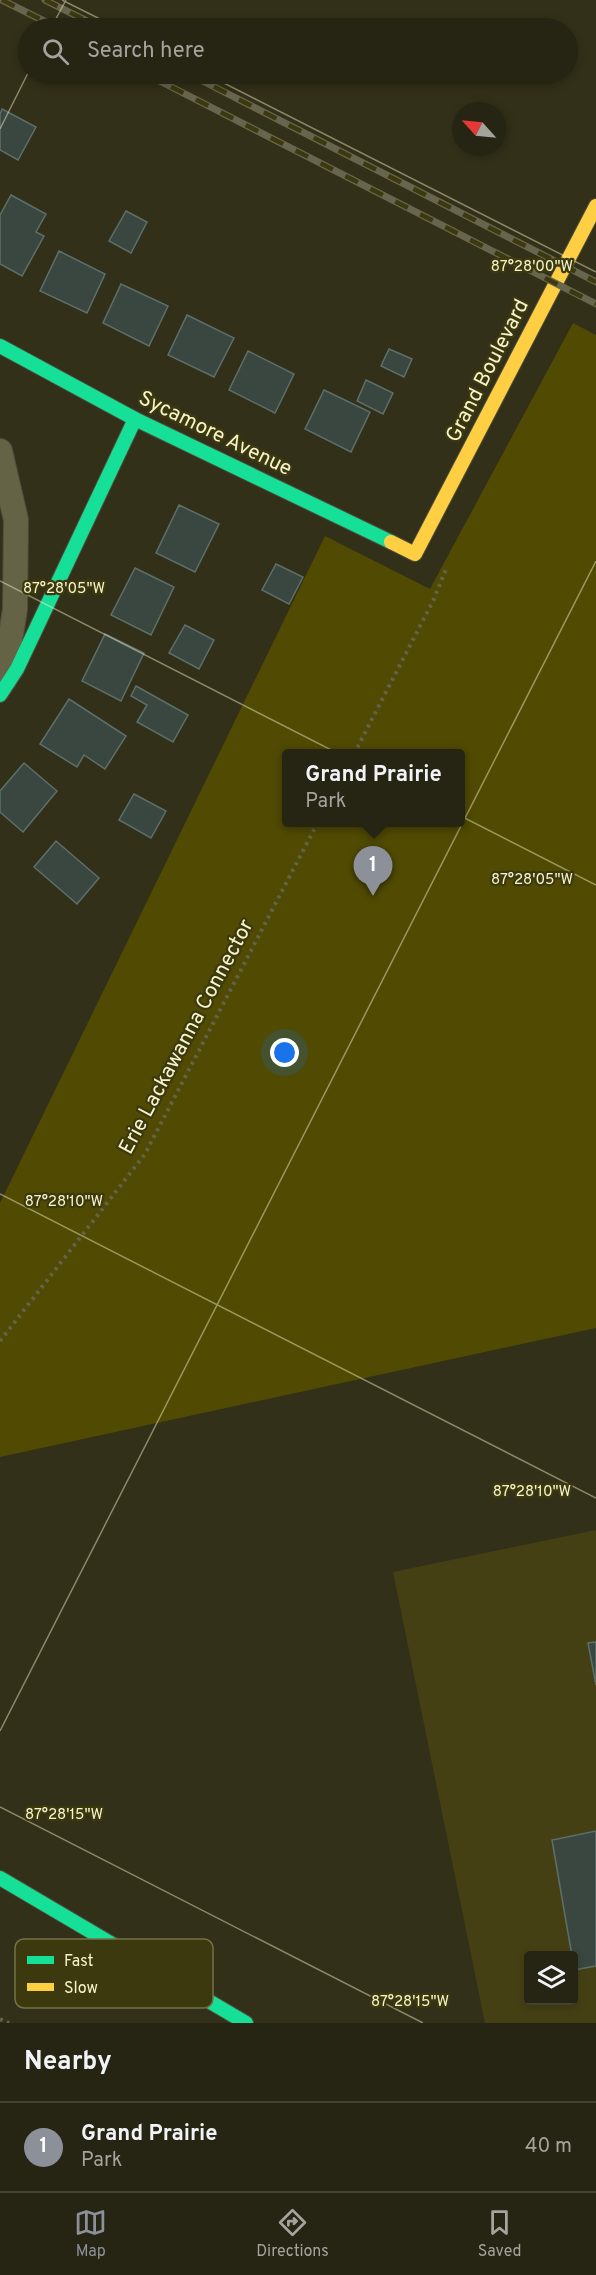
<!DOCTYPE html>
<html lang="en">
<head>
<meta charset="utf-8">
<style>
  body { margin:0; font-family:Overpass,sans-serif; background:#323020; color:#f1f3f6 }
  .controls { position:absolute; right:18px; bottom:18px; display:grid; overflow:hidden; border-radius:6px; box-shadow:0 3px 9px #0003 }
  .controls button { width:54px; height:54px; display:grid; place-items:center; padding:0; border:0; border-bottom:2px solid #424132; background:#262412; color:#f1f3f6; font:30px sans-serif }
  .compass { position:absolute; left:452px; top:102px; width:54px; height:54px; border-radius:50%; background:#262412; box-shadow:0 3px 9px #0003; rotate:297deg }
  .you { position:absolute; left:285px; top:1053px; width:21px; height:21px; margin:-15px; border:4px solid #fff; border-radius:50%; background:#1a73e8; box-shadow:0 0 0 9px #1a73e833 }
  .badge { display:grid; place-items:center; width:39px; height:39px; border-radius:50%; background:#8c9099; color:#fff; font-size:20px; font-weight:700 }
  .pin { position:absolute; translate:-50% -50px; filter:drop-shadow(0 2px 3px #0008) }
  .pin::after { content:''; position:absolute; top:32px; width:21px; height:18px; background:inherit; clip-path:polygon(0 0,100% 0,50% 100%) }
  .popup { position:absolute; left:282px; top:749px; width:183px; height:78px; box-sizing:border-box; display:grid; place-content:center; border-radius:6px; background:#262412; filter:drop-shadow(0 2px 4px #0005); font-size:20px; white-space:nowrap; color:#a4a49f }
  .popup b { font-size:22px; color:#f1f3f6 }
  .popup::after { content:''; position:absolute; left:50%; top:100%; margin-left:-12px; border:12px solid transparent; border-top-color:#262412 }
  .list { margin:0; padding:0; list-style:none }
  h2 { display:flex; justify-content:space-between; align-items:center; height:78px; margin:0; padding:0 24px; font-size:26px }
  h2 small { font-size:20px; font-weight:400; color:#a4a49f }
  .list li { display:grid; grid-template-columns:39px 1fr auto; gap:18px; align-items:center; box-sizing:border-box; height:90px; padding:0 24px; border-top:2px solid #424132 }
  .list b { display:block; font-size:22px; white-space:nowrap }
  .list p { margin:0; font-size:20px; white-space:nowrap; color:#a4a49f }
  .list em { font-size:20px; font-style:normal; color:#a4a49f }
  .icon { flex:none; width:33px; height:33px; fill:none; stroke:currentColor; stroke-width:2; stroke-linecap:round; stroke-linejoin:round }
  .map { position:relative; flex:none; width:596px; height:2023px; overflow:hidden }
  .search { position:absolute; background:#262412; box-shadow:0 3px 9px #0003; left:18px; right:18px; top:18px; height:66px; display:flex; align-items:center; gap:15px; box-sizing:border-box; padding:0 21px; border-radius:33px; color:#a4a49f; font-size:22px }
  .sheet { height:168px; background:#262412 }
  nav { display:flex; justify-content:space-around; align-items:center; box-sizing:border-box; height:84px; border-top:2px solid #424132; background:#262412; font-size:16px; color:#a4a49f }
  nav a { display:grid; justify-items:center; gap:3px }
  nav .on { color:#8c9099 }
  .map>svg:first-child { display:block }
  .built { fill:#454014; fill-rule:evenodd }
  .green { fill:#504a03; fill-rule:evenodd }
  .building { fill:#394740; stroke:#5d6f6a; stroke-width:1.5 }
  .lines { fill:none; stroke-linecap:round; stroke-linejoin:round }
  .street-casing { stroke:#4f4d39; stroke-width:26 }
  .fast-casing { stroke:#4f4d39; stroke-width:16 }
  .slow-casing { stroke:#4f4d39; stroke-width:16 }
  .path { stroke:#64624a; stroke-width:4; stroke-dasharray:3 4.5; stroke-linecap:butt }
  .street { stroke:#656346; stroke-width:24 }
  .fast { stroke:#16e098; stroke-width:14 }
  .slow { stroke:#ffcf43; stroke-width:14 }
  .rail-casing { stroke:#67654e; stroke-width:7 }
  .rail { stroke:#3d390e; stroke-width:4.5; stroke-dasharray:14; stroke-linecap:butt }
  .ticks { fill:none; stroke:#f7f4cd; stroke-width:1.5; stroke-opacity:0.45 }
  .labels { text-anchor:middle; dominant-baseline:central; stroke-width:4.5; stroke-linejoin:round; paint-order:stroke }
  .street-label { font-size:21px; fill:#f7f4cd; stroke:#3d390e }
  .key { fill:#3d390e; stroke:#757147; stroke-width:1.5 }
  .key-label { font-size:16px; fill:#f7f4cd }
  .ticks-label { font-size:15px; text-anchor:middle; fill:#f7f4cd; stroke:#3d390e; stroke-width:4.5; stroke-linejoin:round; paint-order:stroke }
</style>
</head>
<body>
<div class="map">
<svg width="596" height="2023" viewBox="0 0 596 2023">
  <rect width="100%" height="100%" fill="#323018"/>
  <path class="built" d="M596 1530V2023H485L393 1572ZM528 1956H574V2000H528Z"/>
  <path class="green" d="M573 323 596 335V1328L0 1457V1203L325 536 430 589ZM286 754H460V822H286Z"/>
  <g class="building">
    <polygon points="2,109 36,127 18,160 0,150 0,114"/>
    <polygon points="11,195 46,214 36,232 44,236 22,276 0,264 0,215"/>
    <polygon points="126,211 147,222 131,253 109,241"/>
    <polygon points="59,251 105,274 87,313 40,291"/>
    <polygon points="121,284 168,306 149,346 103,323"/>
    <polygon points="187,315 234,338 214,377 168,355"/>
    <polygon points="389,349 412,359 404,377 381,366"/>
    <polygon points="248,351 294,374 275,413 229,390"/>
    <polygon points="366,380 393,393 383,414 357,401"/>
    <polygon points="324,390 370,412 351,452 305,429"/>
    <polygon points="179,505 219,524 195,572 156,553"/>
    <polygon points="276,564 303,577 289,604 262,590"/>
    <polygon points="135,568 174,587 151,635 111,615"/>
    <polygon points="185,625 214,640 199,669 169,653"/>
    <polygon points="105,634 144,653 121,701 82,681"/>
    <polygon points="136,686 188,715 173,742 137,722 147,705 131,696"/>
    <polygon points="69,699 126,736 105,769 84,755 77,767 40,744"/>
    <polygon points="24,763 57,791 23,832 0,812 0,791"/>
    <polygon points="134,794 166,811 151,838 119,820"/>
    <polygon points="56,841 99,878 77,904 34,867"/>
    <polygon points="596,1642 596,1685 588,1643"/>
    <polygon points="596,1831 596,1966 574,1970 574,1956 572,1956 552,1840"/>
  </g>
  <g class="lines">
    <defs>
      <polyline id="street" points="0,451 16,520 15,609 4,680"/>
      <g id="fast">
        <polyline points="0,346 135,419 391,542"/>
        <polyline points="0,695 17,669 135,419"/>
        <polyline points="0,1878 246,2023"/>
      </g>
      <polyline id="slow" points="391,542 415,554 596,206"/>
    </defs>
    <use href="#street" class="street-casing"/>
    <use href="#fast" class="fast-casing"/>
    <use href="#slow" class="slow-casing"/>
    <g class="path">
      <polyline points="354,754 434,599 446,569"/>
      <polyline points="0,1341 145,1154 318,822"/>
      <polyline points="0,2019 9,2023"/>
    </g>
    <use href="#street" class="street"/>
    <use href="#fast" class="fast"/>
    <use href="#slow" class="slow"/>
    <defs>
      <g id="rail">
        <polyline points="2,0 58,28"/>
        <polyline points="45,0 101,28"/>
        <polyline points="146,74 596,304"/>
        <polyline points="189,74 596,282"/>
      </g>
    </defs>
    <use href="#rail" class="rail-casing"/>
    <use href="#rail" class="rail"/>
  </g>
  <path class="ticks" d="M62 0 118 28M51 28 66 0M206 74 596 272M0 129 28 73M0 581 596 885M0 1194 596 1498M0 1731 596 561M0 1807 423 2023"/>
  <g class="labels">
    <g class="street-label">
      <text transform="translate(488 371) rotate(-63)">Grand Boulevard</text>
      <text transform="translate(215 434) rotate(26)">Sycamore Avenue</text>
      <text transform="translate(187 1037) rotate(-62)">Erie Lackawanna Connector</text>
    </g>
  </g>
  <rect x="15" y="1939" width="198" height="69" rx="9" class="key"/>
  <rect x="27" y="1956" width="27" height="8" fill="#16e098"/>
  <rect x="27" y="1983" width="27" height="8" fill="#ffcf43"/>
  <g class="key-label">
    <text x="64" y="1966">Fast</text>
    <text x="64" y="1993">Slow</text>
  </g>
  <g class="ticks-label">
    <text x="532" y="271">87°28'00"W</text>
    <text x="64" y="593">87°28'05"W</text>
    <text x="532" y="884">87°28'05"W</text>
    <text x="64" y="1206">87°28'10"W</text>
    <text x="532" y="1496">87°28'10"W</text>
    <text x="64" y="1819">87°28'15"W</text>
    <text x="410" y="2006">87°28'15"W</text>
  </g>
</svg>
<div class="controls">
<button><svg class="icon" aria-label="layers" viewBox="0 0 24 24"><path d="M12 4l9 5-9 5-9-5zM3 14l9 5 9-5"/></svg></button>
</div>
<svg class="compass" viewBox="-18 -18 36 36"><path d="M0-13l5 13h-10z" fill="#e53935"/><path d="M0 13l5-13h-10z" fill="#a4a49f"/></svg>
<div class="you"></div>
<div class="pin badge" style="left:373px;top:896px">1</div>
<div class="popup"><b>Grand Prairie</b>Park</div>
<div class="search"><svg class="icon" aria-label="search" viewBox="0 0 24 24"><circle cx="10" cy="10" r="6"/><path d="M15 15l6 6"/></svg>Search here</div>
</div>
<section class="sheet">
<h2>Nearby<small></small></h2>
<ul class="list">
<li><span class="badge">1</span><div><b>Grand Prairie</b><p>Park</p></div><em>40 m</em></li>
</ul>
</section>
<nav>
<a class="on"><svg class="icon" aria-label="map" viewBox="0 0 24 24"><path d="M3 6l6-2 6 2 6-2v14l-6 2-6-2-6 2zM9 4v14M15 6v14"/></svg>Map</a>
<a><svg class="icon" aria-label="directions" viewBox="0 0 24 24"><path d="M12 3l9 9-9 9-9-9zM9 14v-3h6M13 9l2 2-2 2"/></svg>Directions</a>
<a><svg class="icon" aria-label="saved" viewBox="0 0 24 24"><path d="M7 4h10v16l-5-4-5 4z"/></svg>Saved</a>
</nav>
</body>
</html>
